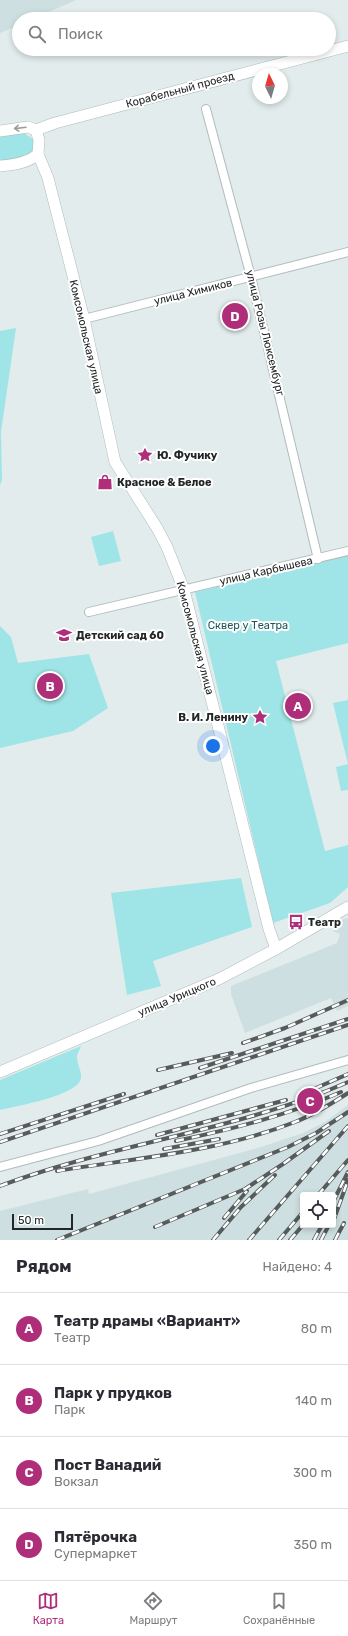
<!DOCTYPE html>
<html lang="ru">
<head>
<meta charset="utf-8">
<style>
  body { margin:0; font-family:Rubik,sans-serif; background:#f7f7f7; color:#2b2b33 }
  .controls { position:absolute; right:12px; bottom:12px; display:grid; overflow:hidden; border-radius:4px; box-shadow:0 2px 6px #0003 }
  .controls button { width:36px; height:36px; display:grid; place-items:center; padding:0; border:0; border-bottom:1px solid #e1e1e2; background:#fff; color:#2b2b33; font:20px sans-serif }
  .compass { position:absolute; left:252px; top:68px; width:36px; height:36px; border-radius:50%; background:#fff; box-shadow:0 2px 6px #0003; rotate:355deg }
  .scale { position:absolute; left:12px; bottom:10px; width:61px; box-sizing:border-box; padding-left:4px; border:2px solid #222626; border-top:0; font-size:11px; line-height:14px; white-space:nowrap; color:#222626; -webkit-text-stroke:3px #fff; paint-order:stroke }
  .you { position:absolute; left:213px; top:746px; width:14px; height:14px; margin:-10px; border:3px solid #fff; border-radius:50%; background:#1a73e8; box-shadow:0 0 0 6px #1a73e833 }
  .badge { display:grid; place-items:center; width:26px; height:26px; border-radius:50%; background:#ae2e7a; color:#fff; font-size:13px; font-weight:700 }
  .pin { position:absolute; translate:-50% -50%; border:2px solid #fff; box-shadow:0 1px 4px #0006 }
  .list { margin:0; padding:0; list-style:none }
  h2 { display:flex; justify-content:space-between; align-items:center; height:52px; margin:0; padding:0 16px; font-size:17px }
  h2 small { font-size:13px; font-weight:400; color:#7c7c81 }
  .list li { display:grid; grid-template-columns:26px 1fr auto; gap:12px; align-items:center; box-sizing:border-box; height:72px; padding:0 16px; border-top:1px solid #e1e1e2 }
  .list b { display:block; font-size:15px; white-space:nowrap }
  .list p { margin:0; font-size:13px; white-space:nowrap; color:#7c7c81 }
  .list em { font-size:13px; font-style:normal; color:#7c7c81 }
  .icon { flex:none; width:22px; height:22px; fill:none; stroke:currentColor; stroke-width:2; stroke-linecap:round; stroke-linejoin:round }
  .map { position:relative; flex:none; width:348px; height:1240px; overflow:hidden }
  .search { position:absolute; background:#fff; box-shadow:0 2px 6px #0003; left:12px; right:12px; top:12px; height:44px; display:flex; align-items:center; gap:10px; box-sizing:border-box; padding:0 14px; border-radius:22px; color:#7c7c81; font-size:15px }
  .sheet { height:340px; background:#fff }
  nav { display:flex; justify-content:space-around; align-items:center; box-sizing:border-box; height:56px; border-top:1px solid #e1e1e2; background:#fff; font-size:11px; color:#7c7c81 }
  nav a { display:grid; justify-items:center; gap:2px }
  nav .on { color:#ae2e7a }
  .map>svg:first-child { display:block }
  .built { fill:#cddfe0; fill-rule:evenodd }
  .green { fill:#9fe4e6 }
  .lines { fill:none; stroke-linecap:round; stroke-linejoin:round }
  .street-casing { stroke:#b1bbbb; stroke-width:10 }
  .secondary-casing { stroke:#b1bbbb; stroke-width:12 }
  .street { stroke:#fff; stroke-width:8 }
  .secondary { stroke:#fff; stroke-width:11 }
  .rail-casing { stroke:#565b5b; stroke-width:4 }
  .rail { stroke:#fff; stroke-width:2.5; stroke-dasharray:8; stroke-linecap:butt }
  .oneway { stroke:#9c9d9d }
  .labels { text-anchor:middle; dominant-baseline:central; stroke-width:4; stroke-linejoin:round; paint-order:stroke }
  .street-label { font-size:11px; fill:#222626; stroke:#fff }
  .poi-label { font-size:11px; font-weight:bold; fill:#222626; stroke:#fff; text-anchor:start }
  .park-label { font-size:11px; fill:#225758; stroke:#fff }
</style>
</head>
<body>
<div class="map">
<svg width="348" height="1240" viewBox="0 0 348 1240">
  <rect width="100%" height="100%" fill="#e2ecec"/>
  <g class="built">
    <polygon points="0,0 76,0 33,19 19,19 19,25 0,33"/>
    <polygon points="348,918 348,1006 337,1011 331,998 245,1033 231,994 231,986 337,943 340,934 333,931 337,924 342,923 341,920"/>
    <path d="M348 1105V1240H0V1211L88 1189 89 1194 258 1148 303 1133 325 1122ZM303 1195H333V1225H303Z"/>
  </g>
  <g class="green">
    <polygon points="22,132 33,139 35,146 33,155 0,162 0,134"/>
    <polygon points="16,328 1,432 2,480 0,485 0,331"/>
    <polygon points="113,531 121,561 99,566 91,537"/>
    <polygon points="348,556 348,643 276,661 325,851 348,845 348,887 330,903 273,923 195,592"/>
    <polygon points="0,626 11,637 18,663 89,654 108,708 73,731 0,748"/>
    <polygon points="348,700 348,790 341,791 336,767 348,764 333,703"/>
    <polygon points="241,878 252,927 153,961 161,986 127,995 111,893"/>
    <path d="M81 1046C80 1050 77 1053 77 1057 77 1064 82 1072 81 1078 78 1096 16 1106 0 1110V1080Z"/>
  </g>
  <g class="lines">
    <defs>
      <g id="street">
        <polyline points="206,109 251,277 318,559"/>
        <polyline points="84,319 348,252"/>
        <polyline points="89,612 348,551"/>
        <polyline points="0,1167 98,1141 251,1088 348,1060"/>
      </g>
      <g id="secondary">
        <polyline points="36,130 55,123 348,46"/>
        <path d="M0 131 28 127 36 130 39 140 38 154C28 163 13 165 0 166"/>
        <polyline points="38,154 48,178 84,319 115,462 157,528 167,547 184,590 269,929 276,949"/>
        <polyline points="0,1072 219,979 276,949 348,907"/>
      </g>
    </defs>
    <use href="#street" class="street-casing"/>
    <use href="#secondary" class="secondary-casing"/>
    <use href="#street" class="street"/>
    <use href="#secondary" class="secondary"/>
    <defs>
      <g id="rail">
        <polyline points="243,1043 285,1028 348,1000"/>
        <polyline points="200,1068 348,1019"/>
        <polyline points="158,1070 232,1053"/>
        <polyline points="300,1095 348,1074"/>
        <polyline points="0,1134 124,1094"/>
        <polyline points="157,1135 286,1100"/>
        <path d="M176 1141C233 1129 288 1115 341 1092"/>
        <polyline points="0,1142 348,1025"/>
        <polyline points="164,1149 219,1139"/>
        <path d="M57 1171C137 1158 219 1152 295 1122 313 1115 331 1104 348 1093"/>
        <path d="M0 1186C114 1143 237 1131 348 1082"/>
        <polyline points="318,1195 348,1160"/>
        <polyline points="333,1202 348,1172"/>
        <polyline points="224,1218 247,1191"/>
        <polyline points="333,1222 348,1180"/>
        <polyline points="155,1227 245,1189 283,1164 329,1131"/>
        <polyline points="57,1240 288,1147 316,1133 348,1112"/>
        <polyline points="213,1240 241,1207 275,1175"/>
        <polyline points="249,1240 348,1126"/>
        <polyline points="279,1240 303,1212"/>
        <polyline points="290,1240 303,1225"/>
        <polyline points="314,1240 322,1225"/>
        <polyline points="321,1240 329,1225"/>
        <polyline points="335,1240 344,1223"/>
      </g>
    </defs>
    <use href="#rail" class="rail-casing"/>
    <use href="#rail" class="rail"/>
  </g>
  <defs><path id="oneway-shaft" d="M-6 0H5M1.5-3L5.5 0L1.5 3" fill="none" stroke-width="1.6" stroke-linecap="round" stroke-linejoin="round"/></defs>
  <use class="oneway" href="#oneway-shaft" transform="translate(20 128) rotate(173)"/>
  <defs>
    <symbol id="sight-bare" viewBox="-9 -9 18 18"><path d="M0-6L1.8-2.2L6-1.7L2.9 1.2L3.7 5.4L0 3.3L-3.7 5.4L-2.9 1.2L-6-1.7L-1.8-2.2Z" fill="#ae2e7a" stroke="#fff" stroke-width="2.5" paint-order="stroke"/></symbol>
    <symbol id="shop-bare" viewBox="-9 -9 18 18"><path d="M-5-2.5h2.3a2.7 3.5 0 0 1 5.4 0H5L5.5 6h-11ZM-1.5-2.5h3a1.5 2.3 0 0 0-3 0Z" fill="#ae2e7a" stroke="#fff" stroke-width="2.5" paint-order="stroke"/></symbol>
    <symbol id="school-bare" viewBox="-9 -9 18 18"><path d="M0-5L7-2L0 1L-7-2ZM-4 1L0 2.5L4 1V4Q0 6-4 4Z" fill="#ae2e7a" stroke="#fff" stroke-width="2.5" paint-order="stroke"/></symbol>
    <symbol id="bus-bare" viewBox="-9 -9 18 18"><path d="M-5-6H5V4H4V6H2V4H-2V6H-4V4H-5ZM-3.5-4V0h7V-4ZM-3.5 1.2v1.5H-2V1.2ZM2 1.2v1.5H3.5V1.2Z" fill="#ae2e7a" stroke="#fff" stroke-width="2.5" paint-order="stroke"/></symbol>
  </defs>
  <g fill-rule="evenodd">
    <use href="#sight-bare" x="134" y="444" width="22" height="22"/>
    <use href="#shop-bare" x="94" y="471" width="22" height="22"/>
    <use href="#school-bare" x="53" y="624" width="22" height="22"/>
    <use href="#sight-bare" x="249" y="706" width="22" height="22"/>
    <use href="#bus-bare" x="285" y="911" width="22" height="22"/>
  </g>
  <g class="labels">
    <g class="street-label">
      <text transform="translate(180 90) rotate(-15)">Корабельный проезд</text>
      <text transform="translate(193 292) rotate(-14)">улица Химиков</text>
      <text transform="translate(265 333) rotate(76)">улица Розы Люксембург</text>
      <text transform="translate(86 337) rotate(77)">Комсомольская улица</text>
      <text transform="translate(266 571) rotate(-13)">улица Карбышева</text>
      <text transform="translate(195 638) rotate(75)">Комсомольская улица</text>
      <text transform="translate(177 997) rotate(-23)">улица Урицкого</text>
    </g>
    <g class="poi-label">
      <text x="157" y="455">Ю. Фучику</text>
      <text x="117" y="482">Красное &amp; Белое</text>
      <text x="76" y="635">Детский сад 60</text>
      <text x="248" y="717" text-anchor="end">В. И. Ленину</text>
      <text x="308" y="922">Театр</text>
    </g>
    <g class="park-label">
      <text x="248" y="625">Сквер у Театра</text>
    </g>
  </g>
</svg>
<div class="controls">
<button><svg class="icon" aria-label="locate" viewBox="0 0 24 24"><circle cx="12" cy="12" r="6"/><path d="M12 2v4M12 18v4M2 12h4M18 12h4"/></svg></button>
</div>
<svg class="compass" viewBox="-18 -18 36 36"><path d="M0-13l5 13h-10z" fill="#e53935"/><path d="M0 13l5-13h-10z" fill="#7c7c81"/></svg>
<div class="scale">50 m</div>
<div class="you"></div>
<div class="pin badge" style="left:298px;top:706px">A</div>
<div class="pin badge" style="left:50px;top:686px">B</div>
<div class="pin badge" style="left:310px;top:1101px">C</div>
<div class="pin badge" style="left:235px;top:316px">D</div>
<div class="search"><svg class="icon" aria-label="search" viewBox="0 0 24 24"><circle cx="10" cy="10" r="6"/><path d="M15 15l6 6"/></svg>Поиск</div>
</div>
<section class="sheet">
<h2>Рядом<small>Найдено: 4</small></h2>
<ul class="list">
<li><span class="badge">A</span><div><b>Театр драмы «Вариант»</b><p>Театр</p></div><em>80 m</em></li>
<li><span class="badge">B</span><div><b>Парк у прудков</b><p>Парк</p></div><em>140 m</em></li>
<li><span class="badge">C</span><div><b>Пост Ванадий</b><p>Вокзал</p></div><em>300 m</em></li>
<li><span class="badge">D</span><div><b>Пятёрочка</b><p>Супермаркет</p></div><em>350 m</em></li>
</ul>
</section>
<nav>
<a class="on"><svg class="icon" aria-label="map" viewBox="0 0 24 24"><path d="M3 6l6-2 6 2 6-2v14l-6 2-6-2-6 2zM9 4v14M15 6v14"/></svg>Карта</a>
<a><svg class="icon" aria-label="directions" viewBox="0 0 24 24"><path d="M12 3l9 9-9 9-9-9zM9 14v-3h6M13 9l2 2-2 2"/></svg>Маршрут</a>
<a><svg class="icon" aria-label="saved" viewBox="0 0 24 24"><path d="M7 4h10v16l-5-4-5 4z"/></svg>Сохранённые</a>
</nav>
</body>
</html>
